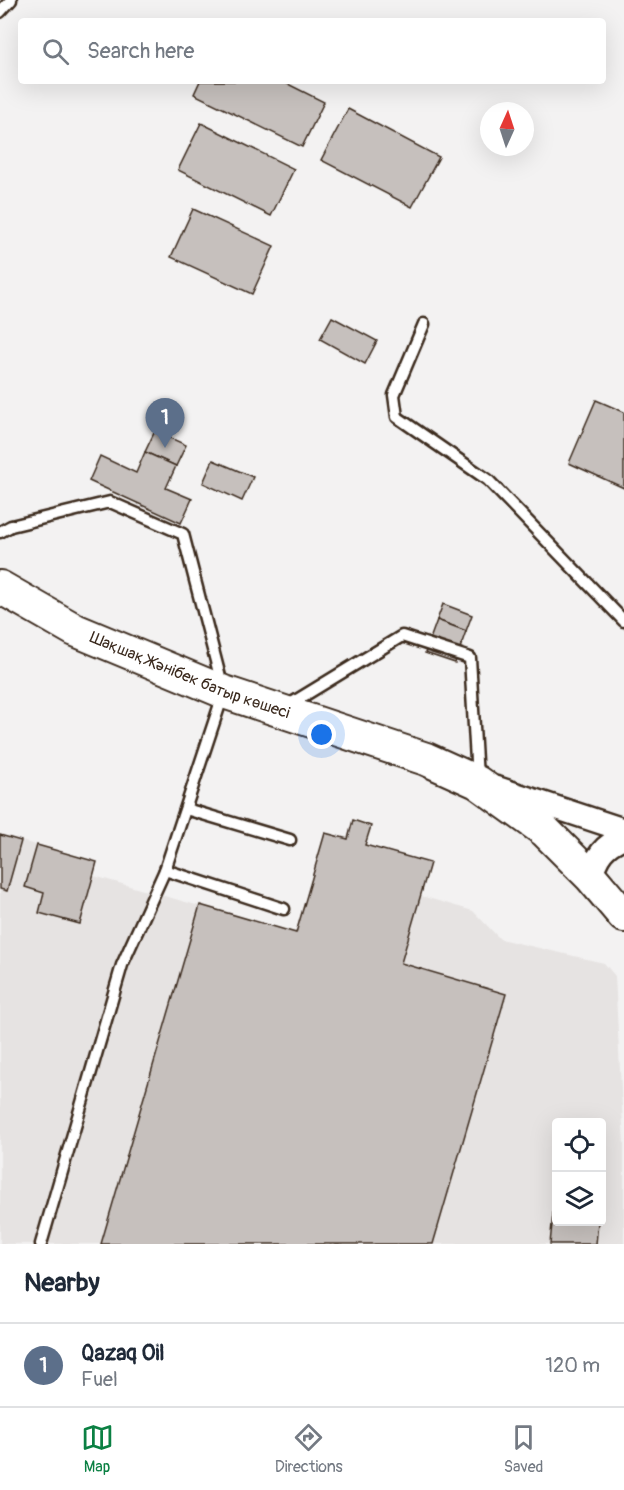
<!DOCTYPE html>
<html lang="en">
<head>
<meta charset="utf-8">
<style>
  body { margin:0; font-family:Pangolin,sans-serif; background:#f6f6f7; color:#1f2937 }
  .controls { position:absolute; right:18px; bottom:18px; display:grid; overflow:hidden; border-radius:6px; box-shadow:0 6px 24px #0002 }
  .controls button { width:54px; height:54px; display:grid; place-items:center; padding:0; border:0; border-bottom:2px solid #e0e1e3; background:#fff; color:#1f2937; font:30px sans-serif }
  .compass { position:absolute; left:480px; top:102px; width:54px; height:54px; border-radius:50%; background:#fff; box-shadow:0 6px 24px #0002; rotate:3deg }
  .you { position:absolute; left:322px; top:735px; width:21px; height:21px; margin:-15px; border:4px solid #fff; border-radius:50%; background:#1a73e8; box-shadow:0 0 0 9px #1a73e833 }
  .badge { display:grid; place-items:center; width:39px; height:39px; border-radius:50%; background:#0b8043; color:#fff; font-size:20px; font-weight:700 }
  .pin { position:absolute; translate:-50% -50px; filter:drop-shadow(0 2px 3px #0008) }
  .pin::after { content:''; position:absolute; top:32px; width:21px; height:18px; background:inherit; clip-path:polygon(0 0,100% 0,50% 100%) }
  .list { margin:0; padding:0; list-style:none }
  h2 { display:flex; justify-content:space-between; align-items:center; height:78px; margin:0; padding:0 24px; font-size:26px }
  h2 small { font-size:20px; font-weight:400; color:#747a83 }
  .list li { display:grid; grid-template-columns:39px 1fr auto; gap:18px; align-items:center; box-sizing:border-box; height:84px; padding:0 24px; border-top:2px solid #e0e1e3 }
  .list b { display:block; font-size:22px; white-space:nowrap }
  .list p { margin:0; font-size:20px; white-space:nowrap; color:#747a83 }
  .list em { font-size:20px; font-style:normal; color:#747a83 }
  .icon { flex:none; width:33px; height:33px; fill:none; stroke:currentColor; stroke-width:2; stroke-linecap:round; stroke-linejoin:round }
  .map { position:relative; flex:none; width:624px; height:1244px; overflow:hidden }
  .search { position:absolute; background:#fff; box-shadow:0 6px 24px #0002; left:18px; right:18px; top:18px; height:66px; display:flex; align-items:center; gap:15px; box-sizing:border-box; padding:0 21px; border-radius:6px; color:#747a83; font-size:22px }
  .sheet { height:162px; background:#fff }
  nav { display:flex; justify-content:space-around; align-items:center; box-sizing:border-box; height:84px; border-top:2px solid #e0e1e3; background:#fff; font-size:16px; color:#747a83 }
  nav a { display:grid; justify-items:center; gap:3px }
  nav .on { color:#0b8043 }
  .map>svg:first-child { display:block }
  .built { fill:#e6e3e2; fill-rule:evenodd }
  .building { fill:#c6c0bd; stroke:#3b2a1e; stroke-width:1.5 }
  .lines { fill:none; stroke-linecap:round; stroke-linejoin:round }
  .lane-casing { stroke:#3b2a1e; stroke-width:15 }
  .street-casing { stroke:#3b2a1e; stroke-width:27 }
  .secondary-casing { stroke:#3b2a1e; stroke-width:36 }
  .lane { stroke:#fff; stroke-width:10 }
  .street { stroke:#fff; stroke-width:22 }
  .secondary { stroke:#fff; stroke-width:32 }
  .labels { text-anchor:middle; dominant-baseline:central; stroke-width:6; stroke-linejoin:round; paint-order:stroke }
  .street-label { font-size:16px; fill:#3b2a1e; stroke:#fff }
</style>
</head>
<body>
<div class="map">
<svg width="624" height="1244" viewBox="0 0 624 1244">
  <rect width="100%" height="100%" fill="#f3f2f2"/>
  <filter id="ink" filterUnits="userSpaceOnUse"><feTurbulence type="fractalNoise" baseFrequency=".0167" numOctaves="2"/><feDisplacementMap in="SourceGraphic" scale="12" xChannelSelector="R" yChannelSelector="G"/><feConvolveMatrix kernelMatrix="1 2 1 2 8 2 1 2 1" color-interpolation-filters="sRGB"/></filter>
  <g filter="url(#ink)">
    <path class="built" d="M353 820 371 826 365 845 430 863 421 896 473 911 500 939 604 963 615 976 624 1145V1244H0V835L97 862 94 876 295 933 325 833 347 839ZM556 1122H602V1222H556Z"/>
    <g class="building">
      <polygon points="200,81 282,81 324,102 302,147 194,94"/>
      <polygon points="348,109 439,157 412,207 321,160"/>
      <polygon points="201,123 294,169 271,216 178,170"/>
      <polygon points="193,209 274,246 252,294 171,257"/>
      <polygon points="332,317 377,341 365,364 320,339"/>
      <polygon points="596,400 624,412 624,488 569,463"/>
      <polygon points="155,431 186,445 176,466 145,452"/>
      <polygon points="145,452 176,466 166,488 192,499 181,523 89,481 100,456 136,473"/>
      <polygon points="213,460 253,477 242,501 203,483"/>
      <polygon points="443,604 472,615 466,631 437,620"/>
      <polygon points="437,620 466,631 455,663 425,653"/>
      <polygon points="353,820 371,826 365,845 430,863 401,963 506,994 433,1244 101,1244 200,905 296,933 325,833 348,839"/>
      <polygon points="0,835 21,841 7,891 0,889"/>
      <polygon points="37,845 97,862 80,924 39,913 44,893 25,887"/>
      <polygon points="555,1194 556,1194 556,1222 598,1222 596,1244 550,1244"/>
    </g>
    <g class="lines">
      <defs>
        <g id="lane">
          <polyline points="0,12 11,0"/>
          <polyline points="424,324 394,395 397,417 488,480 624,621"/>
          <polyline points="0,532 11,526 110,502 183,534 224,692 165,870 122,965 41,1244"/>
          <polyline points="287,706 402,636 470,658 477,778"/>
          <polyline points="186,809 290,840"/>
          <polyline points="165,870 284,909"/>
        </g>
        <g id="street">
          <polyline points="497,788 624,830"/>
          <path d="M591 877C596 856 604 845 624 837"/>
        </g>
        <g id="secondary">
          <path id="s1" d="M0 587 75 630 224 692 426 759 477 782 545 831 591 877 624 916"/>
        </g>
      </defs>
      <use href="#lane" class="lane-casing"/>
      <use href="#street" class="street-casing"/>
      <use href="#secondary" class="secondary-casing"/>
      <use href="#lane" class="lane"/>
      <use href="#street" class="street"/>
      <use href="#secondary" class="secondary"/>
    </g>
  </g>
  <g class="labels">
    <g class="street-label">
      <text stroke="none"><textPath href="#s1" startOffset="210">Шақшақ Жәнібек батыр көшесі</textPath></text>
    </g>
  </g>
</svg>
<div class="controls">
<button><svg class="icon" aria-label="locate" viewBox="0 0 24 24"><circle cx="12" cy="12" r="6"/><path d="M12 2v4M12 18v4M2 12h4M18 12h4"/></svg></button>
<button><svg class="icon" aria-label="layers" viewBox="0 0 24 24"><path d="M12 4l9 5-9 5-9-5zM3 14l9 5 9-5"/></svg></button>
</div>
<svg class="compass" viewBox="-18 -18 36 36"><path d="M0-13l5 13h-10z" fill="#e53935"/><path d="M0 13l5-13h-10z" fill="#747a83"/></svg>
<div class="you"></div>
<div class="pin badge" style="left:165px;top:448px;background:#5c6f8a">1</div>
<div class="search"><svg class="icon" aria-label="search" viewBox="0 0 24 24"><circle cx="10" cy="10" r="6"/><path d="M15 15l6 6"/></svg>Search here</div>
</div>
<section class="sheet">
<h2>Nearby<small></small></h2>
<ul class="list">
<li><span class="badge" style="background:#5c6f8a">1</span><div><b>Qazaq Oil</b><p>Fuel</p></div><em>120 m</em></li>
</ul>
</section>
<nav>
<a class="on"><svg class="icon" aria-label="map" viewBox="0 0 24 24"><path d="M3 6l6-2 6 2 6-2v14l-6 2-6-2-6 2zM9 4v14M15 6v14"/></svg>Map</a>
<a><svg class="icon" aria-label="directions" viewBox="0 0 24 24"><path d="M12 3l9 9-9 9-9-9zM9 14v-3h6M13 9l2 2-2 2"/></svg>Directions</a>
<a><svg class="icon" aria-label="saved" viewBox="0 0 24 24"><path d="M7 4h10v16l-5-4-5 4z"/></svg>Saved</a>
</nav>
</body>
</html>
